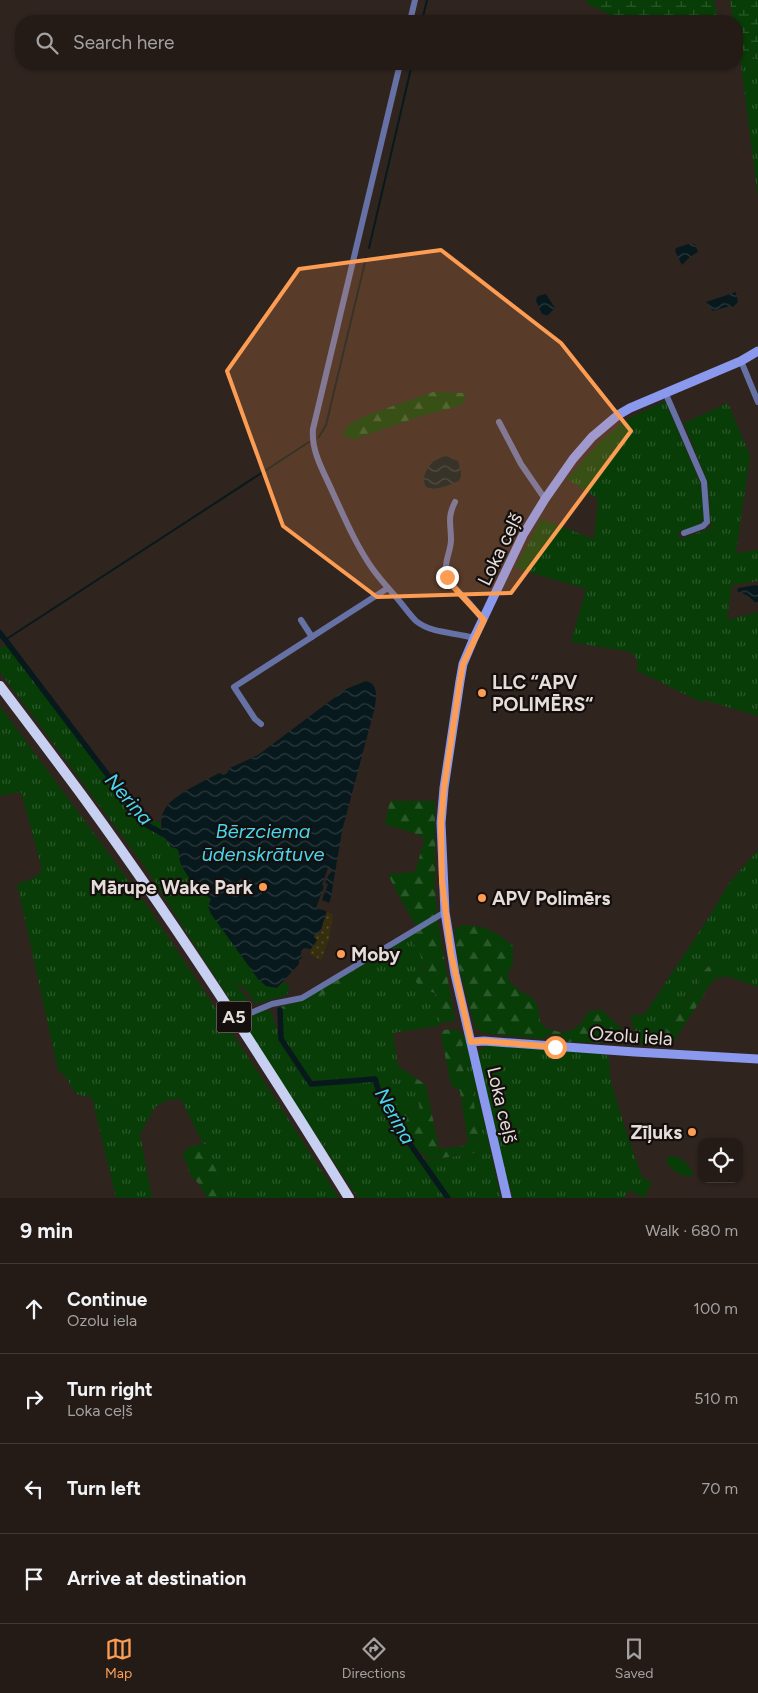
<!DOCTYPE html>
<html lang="en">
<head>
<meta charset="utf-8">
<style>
  body { margin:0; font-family:Figtree,sans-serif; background:#302824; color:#f1f3f6 }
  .controls { position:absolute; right:15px; bottom:15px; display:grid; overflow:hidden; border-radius:10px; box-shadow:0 1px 4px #0004 }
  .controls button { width:45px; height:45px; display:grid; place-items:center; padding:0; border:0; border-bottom:1px solid #413936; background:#241b17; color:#f1f3f6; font:25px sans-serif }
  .stop { position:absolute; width:15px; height:15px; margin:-11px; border:4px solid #fc9d53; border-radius:50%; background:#fff }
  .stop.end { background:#fc9d53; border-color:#fff; box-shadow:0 1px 5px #0008 }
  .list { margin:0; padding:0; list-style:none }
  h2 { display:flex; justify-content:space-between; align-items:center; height:65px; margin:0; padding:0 20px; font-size:21px }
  h2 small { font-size:16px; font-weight:400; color:#a3a1a1 }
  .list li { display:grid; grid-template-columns:32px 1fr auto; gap:15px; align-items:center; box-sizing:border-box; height:90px; padding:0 20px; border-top:1px solid #413936 }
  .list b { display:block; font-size:19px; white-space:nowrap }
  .list p { margin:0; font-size:16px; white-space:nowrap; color:#a3a1a1 }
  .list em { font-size:16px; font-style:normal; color:#a3a1a1 }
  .icon { flex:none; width:28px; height:28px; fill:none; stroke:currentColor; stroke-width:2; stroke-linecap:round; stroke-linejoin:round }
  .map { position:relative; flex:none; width:758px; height:1198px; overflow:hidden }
  .search { position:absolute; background:#241b17; box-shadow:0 1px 4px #0004; left:15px; right:15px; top:15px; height:55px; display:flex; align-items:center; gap:12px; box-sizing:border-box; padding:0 18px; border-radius:20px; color:#a3a1a1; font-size:19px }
  .sheet { height:425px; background:#241b17 }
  nav { display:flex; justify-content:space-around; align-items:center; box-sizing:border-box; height:70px; border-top:1px solid #413936; background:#241b17; font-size:14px; color:#a3a1a1 }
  nav a { display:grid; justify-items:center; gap:2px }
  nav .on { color:#fc9d53 }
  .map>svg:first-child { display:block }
  .grass { fill:url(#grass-tufts) }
  .forest { fill:url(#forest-firs) }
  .wetland { fill:url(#wetland-marsh) }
  .sand { fill:url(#sand-dots) }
  .park { fill:#083d07 }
  .water { fill:url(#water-waves) }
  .pier { fill:#30241f }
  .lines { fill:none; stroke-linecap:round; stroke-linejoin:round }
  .stream { stroke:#08191d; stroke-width:2 }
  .canal { stroke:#08191d; stroke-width:5.5 }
  .minor { stroke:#6671a5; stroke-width:6 }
  .secondary { stroke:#8a99ed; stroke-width:9 }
  .trunk { stroke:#c8d0f2; stroke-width:10 }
  .route { stroke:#fc9d53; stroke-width:6 }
  .marked { fill:#fc9d53; fill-opacity:0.2; stroke:#fc9d53; stroke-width:4; stroke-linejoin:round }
  .poi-dot { fill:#fc9d53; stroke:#140f0d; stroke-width:2 }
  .labels { text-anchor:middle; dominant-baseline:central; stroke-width:4.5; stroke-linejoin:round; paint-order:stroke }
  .shield { fill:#140f0d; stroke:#a69f9c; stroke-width:1 }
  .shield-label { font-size:18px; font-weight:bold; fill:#e5ddda }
  .street-label { font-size:19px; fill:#e5ddda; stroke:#140f0d }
  .poi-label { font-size:19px; font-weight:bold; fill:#e5ddda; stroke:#140f0d; text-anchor:start }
  .water-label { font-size:20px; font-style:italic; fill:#4ad6ef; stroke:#140f0d }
</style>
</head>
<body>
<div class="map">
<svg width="758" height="1198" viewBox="0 0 758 1198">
  <defs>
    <pattern id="grass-tufts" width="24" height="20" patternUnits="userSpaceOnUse" patternTransform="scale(1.25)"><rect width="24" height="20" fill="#083d07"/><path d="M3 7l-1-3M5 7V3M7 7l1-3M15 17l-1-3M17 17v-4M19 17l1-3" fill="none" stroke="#2c592b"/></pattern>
    <pattern id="forest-firs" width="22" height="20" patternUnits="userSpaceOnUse" patternTransform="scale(1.25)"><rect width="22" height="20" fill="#083d07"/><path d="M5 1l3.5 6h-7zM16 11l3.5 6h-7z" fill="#2c592b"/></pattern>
    <pattern id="wetland-marsh" width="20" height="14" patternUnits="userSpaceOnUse" patternTransform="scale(1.25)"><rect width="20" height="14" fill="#083d07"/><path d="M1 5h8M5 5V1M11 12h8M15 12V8" fill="none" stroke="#2c592b"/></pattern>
    <pattern id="sand-dots" width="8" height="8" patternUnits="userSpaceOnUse" patternTransform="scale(1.25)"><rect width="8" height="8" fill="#372e0e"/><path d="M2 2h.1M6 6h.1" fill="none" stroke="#544c30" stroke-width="1.8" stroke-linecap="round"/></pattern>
    <pattern id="water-waves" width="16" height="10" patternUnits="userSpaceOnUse" patternTransform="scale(1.25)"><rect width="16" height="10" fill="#08191d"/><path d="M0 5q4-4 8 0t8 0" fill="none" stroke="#2c3a3d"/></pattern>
  </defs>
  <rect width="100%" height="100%" fill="#30241f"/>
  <g class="grass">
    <polygon points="739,49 758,60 758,198"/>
    <polygon points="665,401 701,485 704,519 699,524 678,532 680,539 711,528 708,483 684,423 728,403 750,456 736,553 758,550 758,581 732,585 727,620 758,612 758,716 704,700 703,703 637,671 638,661 631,652 571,642 586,589 515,568 541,519 594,539 598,499 567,479 597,445 624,421"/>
    <polygon points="10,644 146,822 160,821 161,832 179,851 180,861 190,879 204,895 211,899 211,914 216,920 277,988 284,982 290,987 287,995 255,1004 249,993 239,984 237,985 251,1004 250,1008 242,1011 231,1002 143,864 0,672 0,648"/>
    <path d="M0 706 148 907 264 1081 339 1198H227L208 1148 202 1142 181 1099 168 1100 155 1107 140 1134 152 1198H116L92 1098 76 1094C70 1085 67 1077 58 1070L17 884 36 877 42 869 21 792 0 796Z"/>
    <polygon points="758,850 758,987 726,976 717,979 719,972 707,967 701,974 699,983 657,1046 638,1044 630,1015 644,1015 704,925 730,882"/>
    <path d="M409 937C424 958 427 963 420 988L435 993 441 1023 438 1026 393 1033 398 1066 413 1076 423 1121 416 1112 405 1104 389 1106 381 1096 374 1078 316 1081 308 1077 282 1036 283 1015 314 1000 385 958 386 951Z"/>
    <polygon points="262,1011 271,1011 280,1039 310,1084 369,1081 374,1082 379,1096 397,1122 409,1144 427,1161 481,1152 474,1103 470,1085 464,1073 460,1056 465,1036 501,1198 358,1198 242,1024 243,1020"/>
    <path d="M487 1044 603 1053C614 1058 608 1071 611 1081 620 1114 631 1145 642 1177L652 1183 644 1198 629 1190 624 1198H513L503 1166 478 1059 479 1051Z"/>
  </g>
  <g class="forest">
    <polygon points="433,392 465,393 465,402 456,407 421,416 353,440 342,434 349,424 370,414"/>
    <polygon points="390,801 435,801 435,889 438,923 455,1021 441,1023 435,993 420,988 415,980 425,970 419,951 409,937 419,931 397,893 388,874 415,872 425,838 416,834 385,824"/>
    <path d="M462 925C483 925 497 931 513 946V964L508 973 509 981 520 991 533 998 538 1007 540 1021 547 1029 564 1033 574 1029 581 1023 589 1011 602 1010 623 1030 616 1039 604 1043 568 1042 561 1035 551 1034 543 1039 483 1033 475 1027 459 968 454 930Z"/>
    <polygon points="386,951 385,958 314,1000 283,1015 281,1007 302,1001"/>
    <path d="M710 965H715L719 972C716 982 707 985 704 995L670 1047 657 1046 699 984 701 974Z"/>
    <polygon points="455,1029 465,1036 460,1056 464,1073 470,1085 474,1103 481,1152 429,1160 411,1143 389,1106 405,1104 413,1106 422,1119 413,1076 426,1085 439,1149 463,1146 468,1143 460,1091 451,1085 441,1036 443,1030"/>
    <polygon points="203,1143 208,1148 227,1198 207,1198 199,1184 190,1175 186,1161 182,1157 187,1148"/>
  </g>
  <g class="wetland">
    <polygon points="586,0 714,0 718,21 623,21 588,4"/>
    <path d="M730 0H758V60L739 49C740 40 737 31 737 21H733Z"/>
  </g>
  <polygon class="sand" points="327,912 333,915 329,939 321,960 310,954 311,949 317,940 314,937 314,934 320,933"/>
  <path class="park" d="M667 1156C680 1155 688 1162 693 1173L692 1176C682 1178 673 1171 667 1163Z"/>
  <g class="water">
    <polygon points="688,244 695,244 698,252 690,257 682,265 675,251 676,248"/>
    <polygon points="736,292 738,302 732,308 730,306 713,311 706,302"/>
    <polygon points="546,294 555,308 547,316 542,314 536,301 537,296"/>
    <path d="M446 456 458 461C462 475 465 481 449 485 439 488 436 490 426 487L423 479C428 466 432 459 446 456Z"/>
    <polygon points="756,585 758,586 758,602 755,602 748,596 737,591 738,588"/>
    <path d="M366 681C379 684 376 697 375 707L342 831 331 897 320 933 315 934 314 937 317 940 311 949 304 948 301 951 302 958 299 960V964L277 988 266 986 258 979 211 914 208 906 211 899C199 890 186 877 180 862 179 858 180 853 178 850 177 848 173 848 171 847 140 805 189 790 219 773L224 775 227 773 230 768 258 755 346 689Z"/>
  </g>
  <polygon class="pier" points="328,868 332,870 330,874 329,874 325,883 328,884 322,900 332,904 329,912 316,908 324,886 322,885"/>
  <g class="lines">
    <g class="stream">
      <polyline points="422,21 427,0"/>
      <polyline points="369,248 412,64"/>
      <polyline points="319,437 326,425 366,258"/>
      <polyline points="5,640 309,442"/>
    </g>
    <g class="canal">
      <polyline points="0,633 145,824 167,836"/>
      <polyline points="280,1010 281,1039 311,1084 375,1079 380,1096 410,1144 448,1198"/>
    </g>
    <g class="minor">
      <polyline points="410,21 415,0"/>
      <path d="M400 64 313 429C311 452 324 472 333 493 345 519 356 545 372 568 379 578 388 588 396 597 403 605 409 614 416 621 432 634 455 632 474 638"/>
      <polyline points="741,361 758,402"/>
      <polyline points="665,392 704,482 707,522 703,526 684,533"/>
      <polyline points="499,422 521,464 545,499"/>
      <path d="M455 502C447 518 451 523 451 540 451 549 446 558 446 567 446 584 461 593 471 605 476 610 478 615 484 620"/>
      <polyline points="301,620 312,637"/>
      <polyline points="261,724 255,719 234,687 388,588"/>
      <polyline points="236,1019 272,1004 302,998 445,912"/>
    </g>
    <g class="secondary">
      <polyline points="471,1042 484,1041 635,1052 758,1059"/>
      <polyline points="507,1198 455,974 445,912 441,823 444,788 460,681 463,664 474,638 523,535 545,499 573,459 592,437 618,415 630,408 741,361 758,351"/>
    </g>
    <path class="trunk" d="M0 686C28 723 56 760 84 798 178 927 265 1062 349 1198"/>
  </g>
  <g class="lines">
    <polyline class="route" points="447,577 452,585 484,620 463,664 460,681 444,788 441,823 442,881 451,954 471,1042 484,1041 555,1047"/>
  </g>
  <path class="marked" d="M441 250 561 343 631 431 511 593 377 597 283 526 227 371 299 269Z"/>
  <g class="poi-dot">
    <circle cx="482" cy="693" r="5"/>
    <circle cx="263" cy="887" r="5"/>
    <circle cx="482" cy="898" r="5"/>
    <circle cx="341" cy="954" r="5"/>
    <circle cx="692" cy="1132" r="5"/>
  </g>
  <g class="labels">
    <rect class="shield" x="216.5" y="1001.5" width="35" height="31" rx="4"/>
    <g class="shield-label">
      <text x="234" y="1017">A5</text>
    </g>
    <g class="street-label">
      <text transform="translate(500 549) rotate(-64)">Loka ceļš</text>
      <text transform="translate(631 1036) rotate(4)">Ozolu iela</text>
      <text transform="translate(502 1105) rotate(77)">Loka ceļš</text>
    </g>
    <g class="poi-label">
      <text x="492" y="682">LLC “APV<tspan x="492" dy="22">POLIMĒRS“</tspan></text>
      <text x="253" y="887" text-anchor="end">Mārupe Wake Park</text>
      <text x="492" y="898">APV Polimērs</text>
      <text x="351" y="954">Moby</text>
      <text x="682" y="1132" text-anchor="end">Zīļuks</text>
    </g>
    <g class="water-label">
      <text transform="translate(129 799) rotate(49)">Neriņa</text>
      <text x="263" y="831">Bērzciema<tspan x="263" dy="23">ūdenskrātuve</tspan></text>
      <text transform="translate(395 1116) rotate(61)">Neriņa</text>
    </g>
  </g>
</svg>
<div class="controls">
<button><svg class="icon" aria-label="locate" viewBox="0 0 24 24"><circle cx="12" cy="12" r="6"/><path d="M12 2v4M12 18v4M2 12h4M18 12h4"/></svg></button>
</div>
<div class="stop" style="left:555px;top:1047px"></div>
<div class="stop end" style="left:447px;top:577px"></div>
<div class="search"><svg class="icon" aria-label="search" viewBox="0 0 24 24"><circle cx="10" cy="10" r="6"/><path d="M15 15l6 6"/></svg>Search here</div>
</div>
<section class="sheet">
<h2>9 min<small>Walk · 680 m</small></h2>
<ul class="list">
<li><svg class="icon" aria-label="ahead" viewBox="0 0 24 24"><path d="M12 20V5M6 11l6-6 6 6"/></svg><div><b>Continue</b><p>Ozolu iela</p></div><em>100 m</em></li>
<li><svg class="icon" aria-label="right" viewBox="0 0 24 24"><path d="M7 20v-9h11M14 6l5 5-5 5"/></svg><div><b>Turn right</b><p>Loka ceļš</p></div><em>510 m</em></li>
<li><svg class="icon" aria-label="left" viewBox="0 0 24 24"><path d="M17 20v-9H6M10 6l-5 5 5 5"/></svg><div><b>Turn left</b></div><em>70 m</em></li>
<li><svg class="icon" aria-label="arrive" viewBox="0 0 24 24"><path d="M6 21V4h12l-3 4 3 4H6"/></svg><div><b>Arrive at destination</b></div></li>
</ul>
</section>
<nav>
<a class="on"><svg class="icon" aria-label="map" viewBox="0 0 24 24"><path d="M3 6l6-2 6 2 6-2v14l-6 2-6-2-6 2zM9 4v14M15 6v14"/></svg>Map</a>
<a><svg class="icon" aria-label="directions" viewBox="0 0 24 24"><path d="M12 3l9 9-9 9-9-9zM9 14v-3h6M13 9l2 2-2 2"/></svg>Directions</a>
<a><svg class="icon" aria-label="saved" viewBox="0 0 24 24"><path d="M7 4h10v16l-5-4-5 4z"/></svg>Saved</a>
</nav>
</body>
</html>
